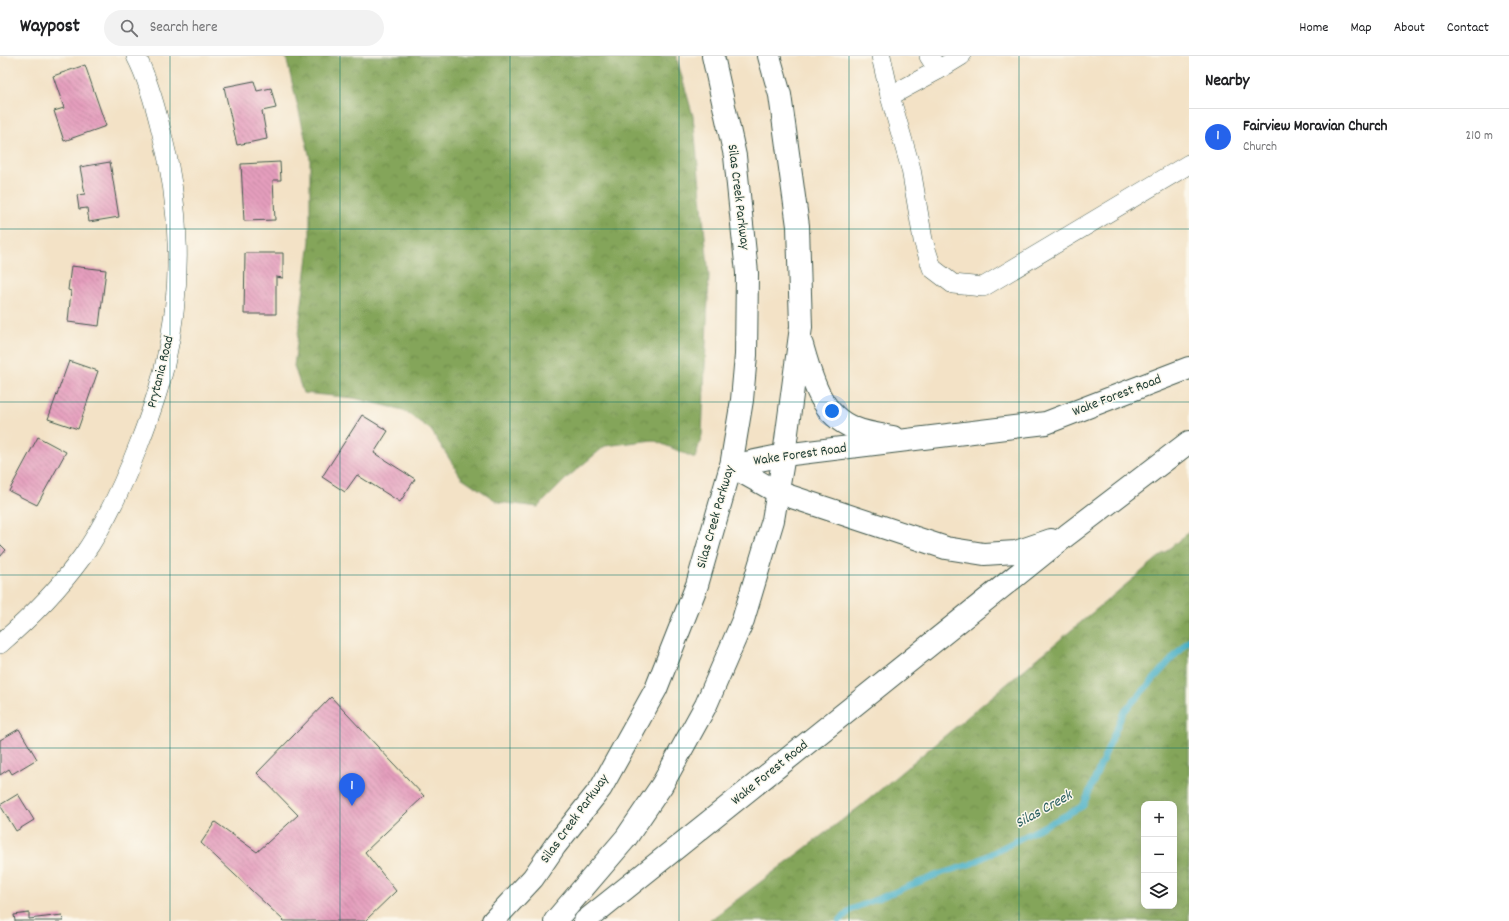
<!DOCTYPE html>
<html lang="en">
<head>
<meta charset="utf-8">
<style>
  body { margin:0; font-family:Dekko,sans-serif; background:#f2f2f2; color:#202124 }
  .controls { position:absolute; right:12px; bottom:12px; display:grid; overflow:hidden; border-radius:8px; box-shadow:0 2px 10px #0003 }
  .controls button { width:36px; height:36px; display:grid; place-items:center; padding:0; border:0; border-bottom:1px solid #e0e0e0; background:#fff; color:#202124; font:20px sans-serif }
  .you { position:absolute; left:832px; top:355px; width:14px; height:14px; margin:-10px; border:3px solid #fff; border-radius:50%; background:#1a73e8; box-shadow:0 0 0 6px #1a73e833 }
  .badge { display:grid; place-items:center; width:26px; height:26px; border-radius:50%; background:#2563eb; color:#fff; font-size:13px; font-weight:700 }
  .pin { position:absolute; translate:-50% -33px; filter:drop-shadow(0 1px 2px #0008) }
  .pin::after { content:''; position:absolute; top:21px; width:14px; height:12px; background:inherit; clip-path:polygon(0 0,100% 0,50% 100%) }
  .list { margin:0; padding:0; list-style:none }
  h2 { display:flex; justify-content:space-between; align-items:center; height:52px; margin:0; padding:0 16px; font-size:17px }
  h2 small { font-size:13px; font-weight:400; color:#757577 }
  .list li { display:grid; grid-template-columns:26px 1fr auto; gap:12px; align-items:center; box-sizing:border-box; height:56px; padding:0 16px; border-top:1px solid #e0e0e0 }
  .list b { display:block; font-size:15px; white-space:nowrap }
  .list p { margin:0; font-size:13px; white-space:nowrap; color:#757577 }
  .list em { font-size:13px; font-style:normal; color:#757577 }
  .icon { flex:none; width:22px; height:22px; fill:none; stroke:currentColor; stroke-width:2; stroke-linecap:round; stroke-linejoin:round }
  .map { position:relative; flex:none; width:1189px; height:865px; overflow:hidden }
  header { display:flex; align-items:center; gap:24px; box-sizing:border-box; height:56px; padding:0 20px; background:#fff; border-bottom:1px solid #e0e0e0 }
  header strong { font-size:19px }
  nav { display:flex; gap:22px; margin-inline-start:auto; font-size:14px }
  .search { width:280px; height:36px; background:#f2f2f2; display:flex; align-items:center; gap:10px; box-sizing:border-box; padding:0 14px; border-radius:22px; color:#757577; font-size:15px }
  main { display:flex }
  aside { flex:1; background:#fff }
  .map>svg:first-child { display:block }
  .forest { fill:url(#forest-crowns); stroke:#527147; fill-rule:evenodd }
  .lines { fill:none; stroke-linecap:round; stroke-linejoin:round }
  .stream { stroke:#45aec5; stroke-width:6 }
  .building { fill:url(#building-back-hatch) }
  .minor-casing { stroke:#3f564a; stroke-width:20 }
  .major-casing { stroke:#3f564a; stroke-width:24 }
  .minor { stroke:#fff; stroke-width:19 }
  .major { stroke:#fff; stroke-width:22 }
  .grid { fill:none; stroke:#0f766e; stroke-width:1; stroke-opacity:0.55 }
  .labels { text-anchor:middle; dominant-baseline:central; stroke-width:3; stroke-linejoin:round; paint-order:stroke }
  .street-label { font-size:14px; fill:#1f3d34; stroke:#fbf7ec }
  .water-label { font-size:15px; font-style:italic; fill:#2a5f60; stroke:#fbf7ec }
</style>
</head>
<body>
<header>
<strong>Waypost</strong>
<div class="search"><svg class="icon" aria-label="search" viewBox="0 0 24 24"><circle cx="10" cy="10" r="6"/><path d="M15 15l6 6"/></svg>Search here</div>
<nav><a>Home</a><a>Map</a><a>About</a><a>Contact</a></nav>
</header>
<main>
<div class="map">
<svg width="1189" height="865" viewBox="0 0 1189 865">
  <defs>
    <pattern id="forest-crowns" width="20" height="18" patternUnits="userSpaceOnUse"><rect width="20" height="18" fill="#84a55a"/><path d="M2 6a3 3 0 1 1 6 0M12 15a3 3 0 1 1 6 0" fill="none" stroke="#6b884b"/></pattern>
    <pattern id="building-back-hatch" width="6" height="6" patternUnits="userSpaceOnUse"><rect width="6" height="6" fill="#e59ebd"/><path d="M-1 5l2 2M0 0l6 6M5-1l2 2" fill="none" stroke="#b9829a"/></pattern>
  </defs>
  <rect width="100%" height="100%" fill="#fbf7ec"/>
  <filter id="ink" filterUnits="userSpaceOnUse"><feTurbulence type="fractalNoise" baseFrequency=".025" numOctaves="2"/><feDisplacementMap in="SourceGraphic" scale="8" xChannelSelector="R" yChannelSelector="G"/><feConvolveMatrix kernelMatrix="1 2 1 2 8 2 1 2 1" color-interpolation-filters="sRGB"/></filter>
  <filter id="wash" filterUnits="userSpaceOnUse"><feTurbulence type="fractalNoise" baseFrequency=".012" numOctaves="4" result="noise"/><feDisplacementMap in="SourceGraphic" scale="16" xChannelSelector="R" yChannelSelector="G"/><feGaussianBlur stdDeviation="0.9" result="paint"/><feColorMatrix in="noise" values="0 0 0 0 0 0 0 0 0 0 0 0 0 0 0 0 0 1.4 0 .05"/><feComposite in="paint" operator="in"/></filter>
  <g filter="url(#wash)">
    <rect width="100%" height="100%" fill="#f3e2c6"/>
    <g class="forest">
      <polygon points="285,0 676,0 693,60 709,220 702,379 695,402 653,384 605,390 568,421 538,451 498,446 461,421 431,374 403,354 354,342 303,337 294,310 310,185 310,102 287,5"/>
      <path d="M1189 476V865H709L862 749ZM1144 748H1174V850H1144Z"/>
    </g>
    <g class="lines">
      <polyline class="stream" points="839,865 852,853 939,818 971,808 1083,750 1123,657 1189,584"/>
    </g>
    <g id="blocks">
      <g class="building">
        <polygon points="85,9 106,70 64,85 54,55 64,52 53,20"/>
        <polygon points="254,25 257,35 271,32 276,52 262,55 267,83 237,89 224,31"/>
        <polygon points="110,106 119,161 89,166 87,152 79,153 77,139 85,138 80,111"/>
        <polygon points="280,106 281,124 273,124 275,164 244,165 241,108"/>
        <polygon points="245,197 283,197 283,222 276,221 276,258 244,258"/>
        <polygon points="71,210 106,214 99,270 68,266 71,235 68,234"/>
        <polygon points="69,305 98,315 78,373 48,363"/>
        <polygon points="362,359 388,375 374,397 415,423 400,446 357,419 345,436 322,421"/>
        <polygon points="38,381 66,396 37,449 9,435"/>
        <polygon points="0,488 6,494 0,501"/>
        <polygon points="331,641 424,740 365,796 396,835 365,865 284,865 201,787 215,766 257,796 298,759 257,717"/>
        <polygon points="19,673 37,703 12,718 9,713 0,719 0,684"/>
        <polygon points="18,738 34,764 16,775 0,749"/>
        <polygon points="29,857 29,863 62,859 63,865 15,865 14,859"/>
      </g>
    </g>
  </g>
  <g filter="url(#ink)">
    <use href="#blocks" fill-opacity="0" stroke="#3f564a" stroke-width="1"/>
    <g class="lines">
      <defs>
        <g id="minor">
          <polyline points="881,0 890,40 911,113 923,184 932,212 953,228 983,231 1189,108"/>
          <polyline points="929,0 938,14 961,0"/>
          <polyline points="890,40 938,14"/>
          <path d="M0 588C30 562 58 534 82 501 106 467 124 427 139 388 149 362 159 335 165 308 183 231 181 150 161 74 155 49 148 23 136 0"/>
        </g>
        <g id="major">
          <path d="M802 289C811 320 820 359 854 372 865 377 880 379 893 381"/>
          <polyline points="731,410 784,399 1046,367 1189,312"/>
          <polyline points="731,410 777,436 946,492 984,498 1016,496 1051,484"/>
          <polyline points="493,865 533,822 555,790 601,732 656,633 697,529 731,410 742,344 746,299 747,217 735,100 713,0"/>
          <polyline points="555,865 626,782 662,729 706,649 743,564 773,464 784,399 801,271 798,170 780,39 769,0"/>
          <polyline points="585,865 1067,479 1189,386"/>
        </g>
      </defs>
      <use href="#minor" class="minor-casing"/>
      <use href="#major" class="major-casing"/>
      <use href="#minor" class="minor"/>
      <use href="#major" class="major"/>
    </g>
  </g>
  <path class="grid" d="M170 0V865M340 0V865M510 0V865M679 0V865M849 0V865M1019 0V865M0 173H1189M0 346H1189M0 519H1189M0 692H1189"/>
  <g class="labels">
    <g class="street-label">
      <text transform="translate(738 141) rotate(83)">Silas Creek Parkway</text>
      <text transform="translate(161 316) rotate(-76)">Prytania Road</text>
      <text transform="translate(1117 340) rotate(-21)">Wake Forest Road</text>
      <text transform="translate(800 399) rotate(-8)">Wake Forest Road</text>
      <text transform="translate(716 461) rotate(-74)">Silas Creek Parkway</text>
      <text transform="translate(770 717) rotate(-39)">Wake Forest Road</text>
      <text transform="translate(575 763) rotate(-54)">Silas Creek Parkway</text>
    </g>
    <g class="water-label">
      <text transform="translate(1044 754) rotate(-29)">Silas Creek</text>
    </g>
  </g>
</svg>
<div class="controls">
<button>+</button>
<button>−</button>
<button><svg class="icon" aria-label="layers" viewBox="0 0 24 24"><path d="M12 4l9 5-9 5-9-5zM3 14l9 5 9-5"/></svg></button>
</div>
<div class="you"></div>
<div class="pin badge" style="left:352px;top:750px">1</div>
</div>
<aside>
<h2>Nearby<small></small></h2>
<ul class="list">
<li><span class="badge">1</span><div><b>Fairview Moravian Church</b><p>Church</p></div><em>210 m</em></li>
</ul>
</aside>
</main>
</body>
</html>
